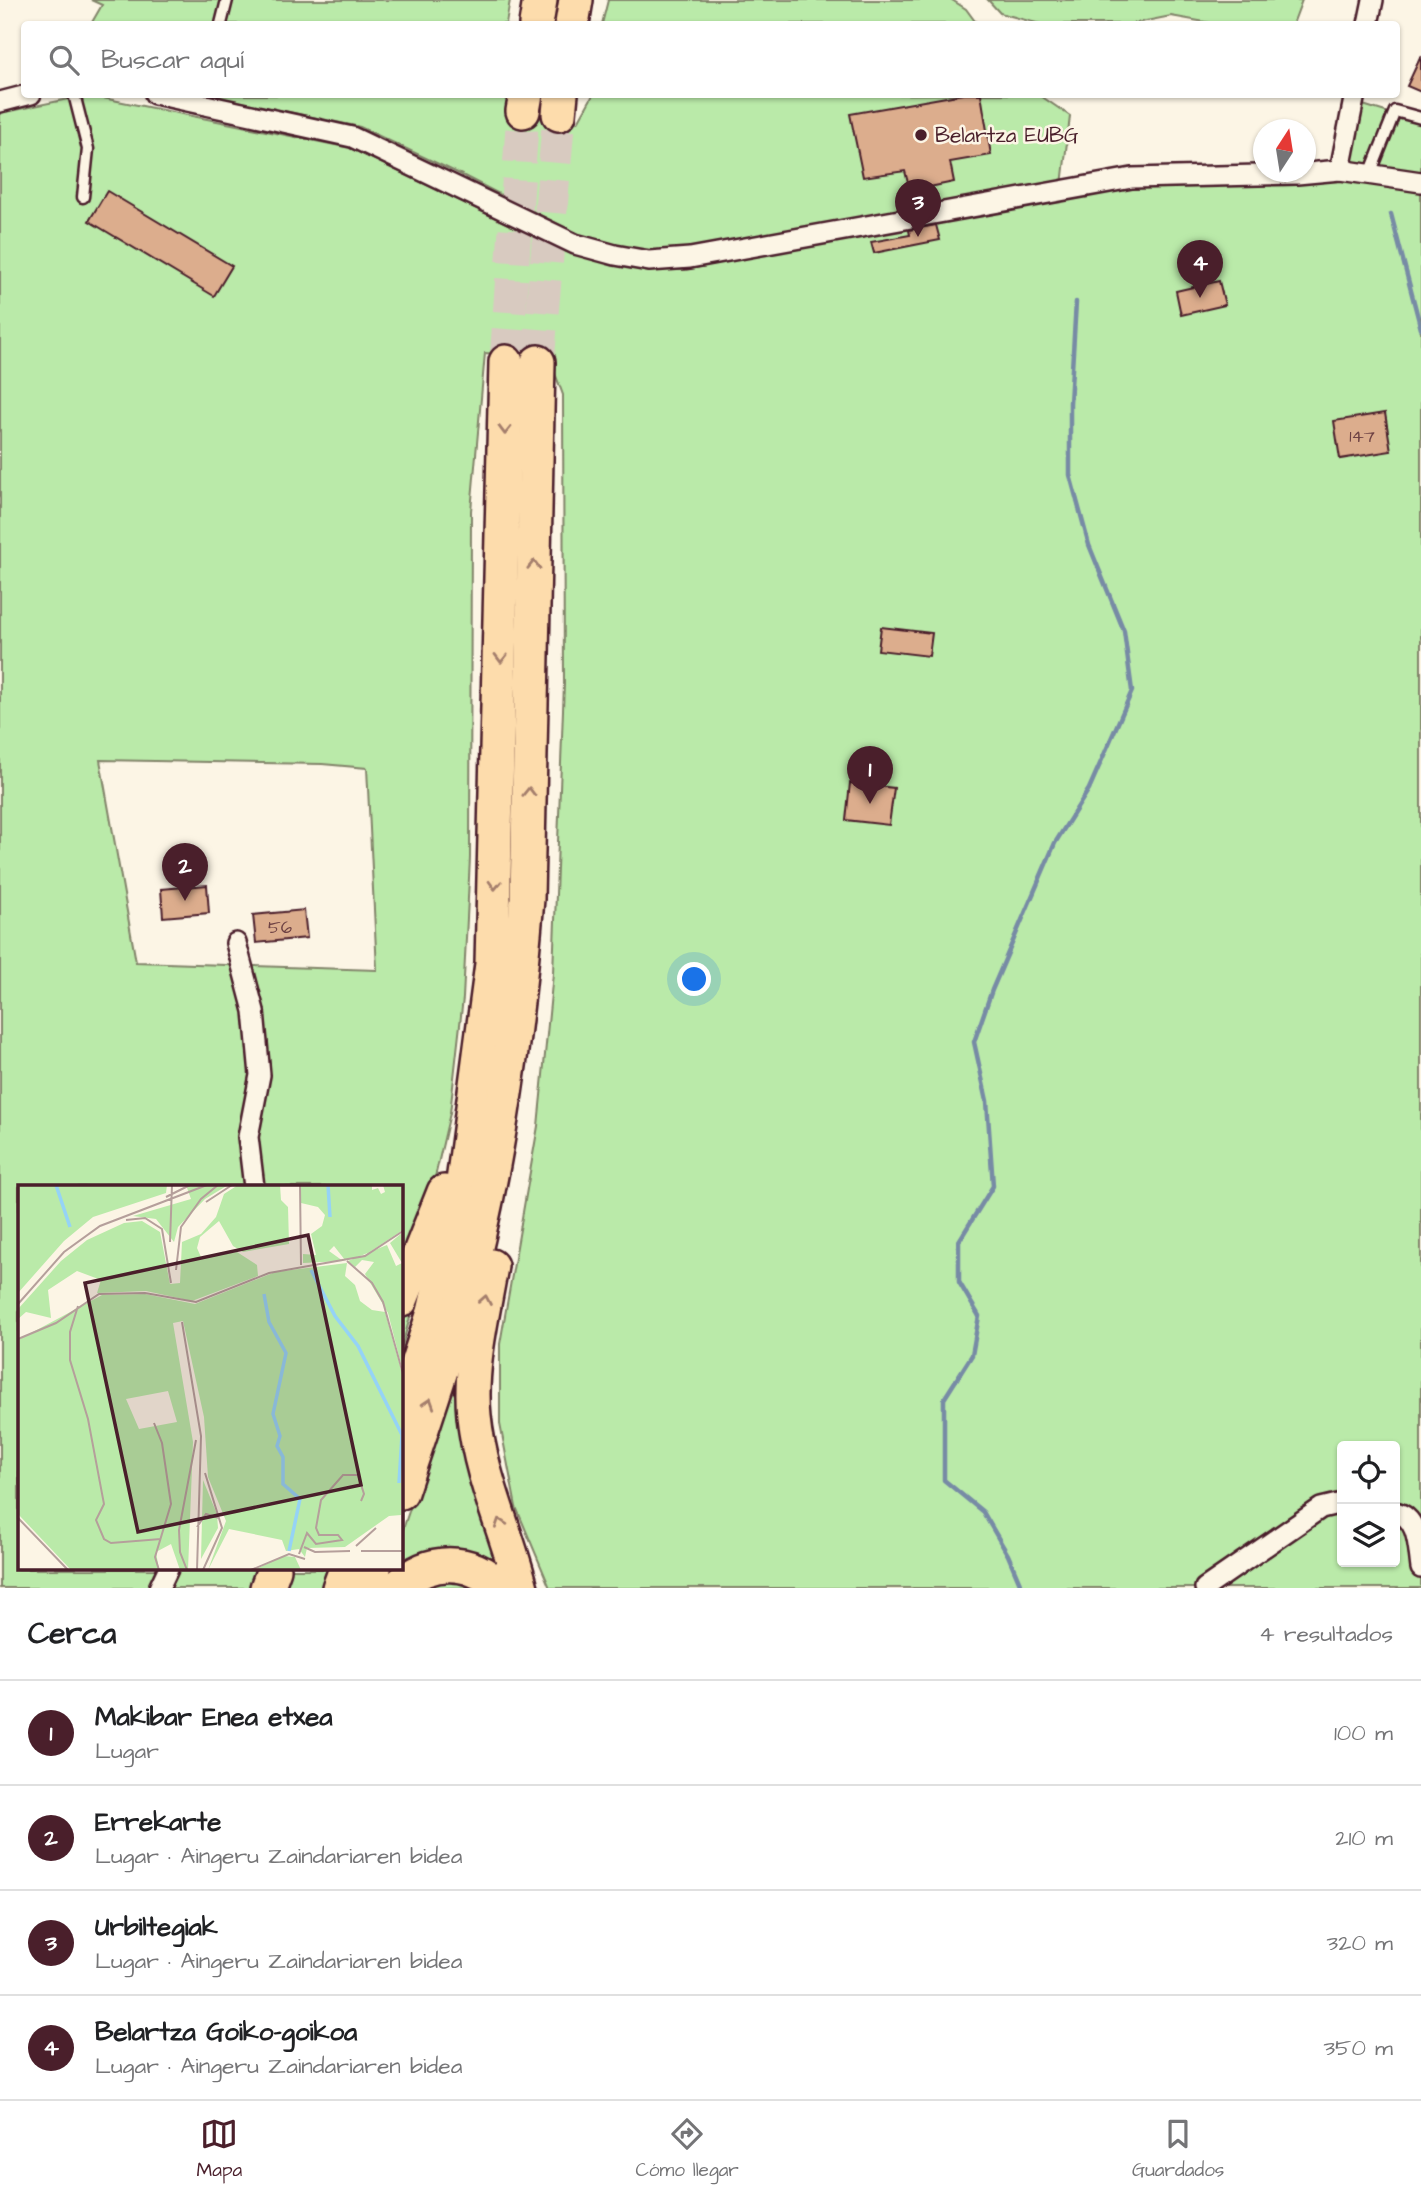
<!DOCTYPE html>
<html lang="es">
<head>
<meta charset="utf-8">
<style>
  body { margin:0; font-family:"Architects Daughter",sans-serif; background:#f6f6f6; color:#202124 }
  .controls { position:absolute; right:21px; bottom:21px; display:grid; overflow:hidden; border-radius:7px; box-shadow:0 2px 5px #0004 }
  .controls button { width:63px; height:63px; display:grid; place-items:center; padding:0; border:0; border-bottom:2px solid #e0e0e0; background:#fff; color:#202124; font:35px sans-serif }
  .compass { position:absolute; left:1253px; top:119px; width:63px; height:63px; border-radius:50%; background:#fff; box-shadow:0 2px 5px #0004; rotate:12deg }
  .you { position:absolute; left:695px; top:980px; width:24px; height:24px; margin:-18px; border:5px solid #fff; border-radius:50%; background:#1a73e8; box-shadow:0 0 0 10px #1a73e833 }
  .badge { display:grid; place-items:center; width:46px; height:46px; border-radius:50%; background:#4a1f2b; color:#fff; font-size:23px; font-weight:700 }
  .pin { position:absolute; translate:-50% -58px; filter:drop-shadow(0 2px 4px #0008) }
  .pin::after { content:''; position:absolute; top:37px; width:24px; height:21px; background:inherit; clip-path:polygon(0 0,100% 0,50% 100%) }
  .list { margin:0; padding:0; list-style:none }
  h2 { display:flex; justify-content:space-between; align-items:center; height:91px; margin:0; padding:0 28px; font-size:30px }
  h2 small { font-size:23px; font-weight:400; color:#757577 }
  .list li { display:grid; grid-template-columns:46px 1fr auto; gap:21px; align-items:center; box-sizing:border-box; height:105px; padding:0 28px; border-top:2px solid #e0e0e0 }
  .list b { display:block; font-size:26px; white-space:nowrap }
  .list p { margin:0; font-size:23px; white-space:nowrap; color:#757577 }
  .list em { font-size:23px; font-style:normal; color:#757577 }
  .icon { flex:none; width:38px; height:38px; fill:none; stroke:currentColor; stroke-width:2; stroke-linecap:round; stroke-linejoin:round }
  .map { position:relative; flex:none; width:1421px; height:1588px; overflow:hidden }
  .search { position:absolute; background:#fff; box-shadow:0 2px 5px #0004; left:21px; right:21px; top:21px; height:77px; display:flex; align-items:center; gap:18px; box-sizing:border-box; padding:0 24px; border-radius:7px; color:#757577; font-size:26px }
  .sheet { height:511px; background:#fff }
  nav { display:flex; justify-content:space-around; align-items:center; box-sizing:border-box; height:98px; border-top:2px solid #e0e0e0; background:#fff; font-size:19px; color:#757577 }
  nav a { display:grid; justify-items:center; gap:4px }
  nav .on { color:#4a1f2b }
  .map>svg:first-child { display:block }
  .green { fill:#baeaa9; stroke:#82846a; stroke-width:2; fill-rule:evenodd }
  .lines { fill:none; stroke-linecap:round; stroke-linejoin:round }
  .stream { stroke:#778ba5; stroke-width:4.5 }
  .building { fill:#dcad8d; stroke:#4a1f2b; stroke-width:2 }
  .motorway-tunnel { stroke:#d8cac0; stroke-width:33; stroke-dasharray:33 17; stroke-linecap:butt }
  .service-casing { stroke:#4a1f2b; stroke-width:15 }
  .minor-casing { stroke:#4a1f2b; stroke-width:24 }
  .motorway-casing { stroke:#4a1f2b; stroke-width:38 }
  .service { stroke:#fcf5e5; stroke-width:10 }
  .minor { stroke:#fcf5e5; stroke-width:19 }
  .motorway { stroke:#fddcac; stroke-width:33 }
  .oneway { stroke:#a47e6c }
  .poi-dot { fill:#4a1f2b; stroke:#fcf5e5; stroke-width:2.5 }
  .labels { text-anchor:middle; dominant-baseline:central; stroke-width:5; stroke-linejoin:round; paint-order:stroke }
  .number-label { font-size:18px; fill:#6e4244 }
  .poi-label { font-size:21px; fill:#4a1f2b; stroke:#fcf5e5; text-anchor:start }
  .inset-river { fill:none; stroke:#95d3f6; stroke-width:3.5 }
  .inset-road { fill:none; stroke:#b59f9b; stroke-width:2 }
  .view { fill:#4a1f2b; fill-opacity:0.15; stroke:#4a1f2b; stroke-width:3.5 }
  .inset-edge { fill:none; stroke:#4a1f2b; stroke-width:3.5 }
</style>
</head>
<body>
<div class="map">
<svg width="1421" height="1588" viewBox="0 0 1421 1588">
  <rect width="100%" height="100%" fill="#fcf5e5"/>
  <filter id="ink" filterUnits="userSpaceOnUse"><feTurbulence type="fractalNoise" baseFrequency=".0143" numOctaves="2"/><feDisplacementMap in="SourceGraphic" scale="14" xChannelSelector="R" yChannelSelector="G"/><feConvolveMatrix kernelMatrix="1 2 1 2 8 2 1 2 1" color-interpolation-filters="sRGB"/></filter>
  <g filter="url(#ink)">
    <g class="green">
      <polygon points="91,0 510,0 506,24 91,24 102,5"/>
      <polygon points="608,0 952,0 966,9 977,24 602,24"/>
      <polygon points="988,0 1302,0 1293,24 1216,24 1171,16 1131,24 1040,24 1000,13"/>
      <polygon points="1038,94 1070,116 1062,185 687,251 626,249 579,235 464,176 360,127 208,95 509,95 515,114 578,122 593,95"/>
      <path d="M88 95 350 148 567 252 640 270H685L990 209 1172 182 1342 176 1421 188V1588H550L516 1507 500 1424V1344L538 1126 553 973 564 684 563 395 549 357 485 353 471 511 470 858 463 998 450 1113 432 1190 423 1272 401 1349V1187H19V1569H328L321 1588H0V113ZM100 760 322 764 367 768 377 970 136 962ZM1342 1446H1395V1562H1342Z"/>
      <polygon points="1363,105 1421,123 1421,173 1352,162"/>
      <polygon points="463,1352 507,1580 498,1588 385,1588 389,1569 401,1569 401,1535"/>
    </g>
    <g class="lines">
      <g class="stream">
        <polyline points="1391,214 1421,329"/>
        <polyline points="1022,1588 1008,1555 983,1512 944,1480 944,1399 972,1355 979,1316 959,1282 959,1241 993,1186 987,1101 974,1042 992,990 1055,843 1089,789 1132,691 1124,631 1089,545 1070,475 1070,403 1076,302"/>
      </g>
    </g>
    <g class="building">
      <polygon points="1421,56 1421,92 1407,86"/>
      <polygon points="963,94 981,94 991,155 950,162 954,182 910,191 905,171 863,177 850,114"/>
      <polygon points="107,191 232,266 214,296 89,221"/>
      <polygon points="936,225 940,240 874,253 871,242 910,235 909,230"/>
      <polygon points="1219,281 1225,305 1181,315 1176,291"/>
      <polygon points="1385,413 1391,451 1340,459 1334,421"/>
      <polygon points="881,627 932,633 929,656 878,650"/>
      <polygon points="850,783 894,788 889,825 846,820"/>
      <polygon points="207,885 209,913 163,917 161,889"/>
      <polygon points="304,910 307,938 256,943 253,915"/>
    </g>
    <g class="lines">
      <g class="motorway-tunnel">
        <polyline points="506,362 523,111"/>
        <polyline points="538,362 559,114"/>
      </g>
      <defs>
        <g id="service">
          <polyline points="221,24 227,0"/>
          <polyline points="74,94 88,149 83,197"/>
          <polyline points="1370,174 1395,111 1421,118"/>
        </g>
        <g id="minor">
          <polyline points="1368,24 1373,0"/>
          <polyline points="155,94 352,137 575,244 615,255 649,261 690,258 1132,178 1297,174 1340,170 1421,182"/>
          <polyline points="0,102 31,94"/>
          <polyline points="1340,170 1355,94"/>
          <polyline points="236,943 254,1011 260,1075 248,1137 254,1187"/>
          <path d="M1395 1512C1419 1517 1418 1548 1421 1568"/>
          <polyline points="159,1588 168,1569"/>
          <polyline points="1205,1588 1321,1508 1342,1503"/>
        </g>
        <g id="motorway">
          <polyline points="536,24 540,0"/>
          <polyline points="572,24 576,0"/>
          <polyline points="523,111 526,94"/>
          <polyline points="559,114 561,94"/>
          <path d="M491 1266C483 1314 469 1367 474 1416 480 1476 506 1530 521 1588"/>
          <polyline points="401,1300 444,1192"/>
          <polyline points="401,1413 434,1312 461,1197 492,964 506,362"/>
          <path d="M401 1492C421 1431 442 1370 460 1309 497 1177 516 1036 527 899L538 362"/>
          <polyline points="267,1588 274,1569"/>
          <polyline points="339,1588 346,1569"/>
          <polyline points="368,1588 374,1569"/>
          <path d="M397 1588C429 1557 470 1557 501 1588"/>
        </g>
      </defs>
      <use href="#service" class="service-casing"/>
      <use href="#minor" class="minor-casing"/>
      <use href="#motorway" class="motorway-casing"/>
      <use href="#service" class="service"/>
      <use href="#minor" class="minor"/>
      <use href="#motorway" class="motorway"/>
    </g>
    <defs><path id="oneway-chevron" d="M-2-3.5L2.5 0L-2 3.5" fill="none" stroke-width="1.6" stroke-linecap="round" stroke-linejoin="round" transform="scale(1.75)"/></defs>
    <g class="oneway">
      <use href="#oneway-chevron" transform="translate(505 430) rotate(91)"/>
      <use href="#oneway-chevron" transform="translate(534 565) rotate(-89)"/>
      <use href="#oneway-chevron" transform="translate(501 658) rotate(91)"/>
      <use href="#oneway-chevron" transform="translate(529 792) rotate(-89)"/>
      <use href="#oneway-chevron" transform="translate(495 885) rotate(92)"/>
      <use href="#oneway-chevron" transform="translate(485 1300) rotate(-80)"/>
      <use href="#oneway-chevron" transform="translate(429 1403) rotate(-72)"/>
      <use href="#oneway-chevron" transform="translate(500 1523) rotate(-109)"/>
    </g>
  </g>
  <circle class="poi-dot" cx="921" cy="135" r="7"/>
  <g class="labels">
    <g class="number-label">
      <text x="1362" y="436">147</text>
      <text x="280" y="927">56</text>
    </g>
    <g class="poi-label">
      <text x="935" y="135">Belartza EUBG</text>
    </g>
  </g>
  <g transform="translate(18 1185)">
    <rect width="385" height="385" fill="#fcf5e5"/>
    <path d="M0 0H149L148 8 75 32 46 56 0 108ZM168 0H210L187 14 160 42 156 57 138 34 115 31 173 14ZM220 0H262L263 15 270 22 271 59 225 67 215 61 201 36 182 52 179 63 183 72 219 67 239 80 240 91 174 116 128 106 79 108 83 95 59 86 30 105 33 133 8 127 0 134V124L43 76 69 55 106 38 124 36 142 47 152 99 162 98 164 57 183 49 198 32 206 9ZM283 0H354V5L360 3 363 9 367 7 365 0H385V45L347 70 327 75 316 61 311 66 325 76 285 78V69L298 70 293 49 304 41 307 30 300 22 283 18ZM385 47V187L370 128 347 89 356 77 344 75 337 82 330 76 369 60 378 81 384 78 372 58ZM329 78 327 91 337 100 342 116 354 125 367 127 385 192 383 330 371 331 327 362 289 363 287 372 281 364 268 366 264 355 211 344 190 385 208 336 190 292 186 232 165 136 155 138 175 257 170 385H162L153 359 138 367 141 385H53L0 329V155L84 110 127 109 177 119 257 87ZM150 206 159 237 121 244 108 214ZM185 295 199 329 200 343 183 374ZM266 371 277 372 283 385H236Z" fill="#baeaa9" fill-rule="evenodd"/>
    <path class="inset-river" d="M38 0 52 42M310 0 312 32M293 85 317 131 340 161 384 250 381 298M246 109 251 137 268 168 255 229 262 251 259 261 265 272V299L282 314 271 366"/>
    <path class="inset-road" d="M282 0 283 80M148 12 172 0M188 17 214 0M108 35 127 33 144 44 153 98M152 57 154 0M329 76 354 98 365 117 385 189M158 85 163 42 183 14 200 0M0 119 46 67 82 41 189 0M60 121 52 147V175L70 234 86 319 78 335 86 354 93 358 143 354M164 137 183 251 179 385M0 154 38 138 81 109 127 108 178 117 251 88 347 71 385 46M136 238 144 258 153 319 137 372 141 385M0 333 50 385M179 342 188 329 201 333M338 361 358 343M286 362 297 367 332 366M343 366H385M281 369 289 348 298 359 324 355 320 350H301L298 343 303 315 325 290H340L346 309 343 316M169 385 162 367 161 345 178 255M185 385 204 343 187 288M233 385 271 369 287 374"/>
    <path class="view" d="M290 50 343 300 120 347 67 98Z"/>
    <rect width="385" height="385" class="inset-edge"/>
  </g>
</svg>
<div class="controls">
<button><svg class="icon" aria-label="locate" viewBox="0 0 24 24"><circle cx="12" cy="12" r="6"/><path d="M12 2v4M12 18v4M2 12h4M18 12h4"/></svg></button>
<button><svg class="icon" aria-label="layers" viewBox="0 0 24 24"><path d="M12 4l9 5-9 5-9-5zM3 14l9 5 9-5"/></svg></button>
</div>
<svg class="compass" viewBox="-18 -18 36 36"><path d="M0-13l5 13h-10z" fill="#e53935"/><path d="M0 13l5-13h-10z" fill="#757577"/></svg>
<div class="you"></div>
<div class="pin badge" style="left:870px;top:804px">1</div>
<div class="pin badge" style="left:185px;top:901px">2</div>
<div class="pin badge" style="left:918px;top:237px">3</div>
<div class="pin badge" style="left:1200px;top:298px">4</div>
<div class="search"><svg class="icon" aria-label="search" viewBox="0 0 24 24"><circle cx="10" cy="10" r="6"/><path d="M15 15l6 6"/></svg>Buscar aquí</div>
</div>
<section class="sheet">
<h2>Cerca<small>4 resultados</small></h2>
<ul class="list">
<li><span class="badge">1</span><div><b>Makibar Enea etxea</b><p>Lugar</p></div><em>100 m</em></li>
<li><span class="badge">2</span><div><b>Errekarte</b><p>Lugar · Aingeru Zaindariaren bidea</p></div><em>210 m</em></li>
<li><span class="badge">3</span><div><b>Urbiltegiak</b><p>Lugar · Aingeru Zaindariaren bidea</p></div><em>320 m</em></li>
<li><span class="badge">4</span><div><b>Belartza Goiko-goikoa</b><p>Lugar · Aingeru Zaindariaren bidea</p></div><em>350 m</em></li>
</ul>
</section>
<nav>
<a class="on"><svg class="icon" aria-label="map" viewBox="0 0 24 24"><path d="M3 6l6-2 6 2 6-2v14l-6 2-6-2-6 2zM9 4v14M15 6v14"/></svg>Mapa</a>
<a><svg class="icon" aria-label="directions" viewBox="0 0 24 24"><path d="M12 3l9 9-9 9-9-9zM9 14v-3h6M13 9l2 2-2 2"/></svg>Cómo llegar</a>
<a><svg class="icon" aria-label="saved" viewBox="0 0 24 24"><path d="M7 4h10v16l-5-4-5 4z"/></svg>Guardados</a>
</nav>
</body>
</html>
